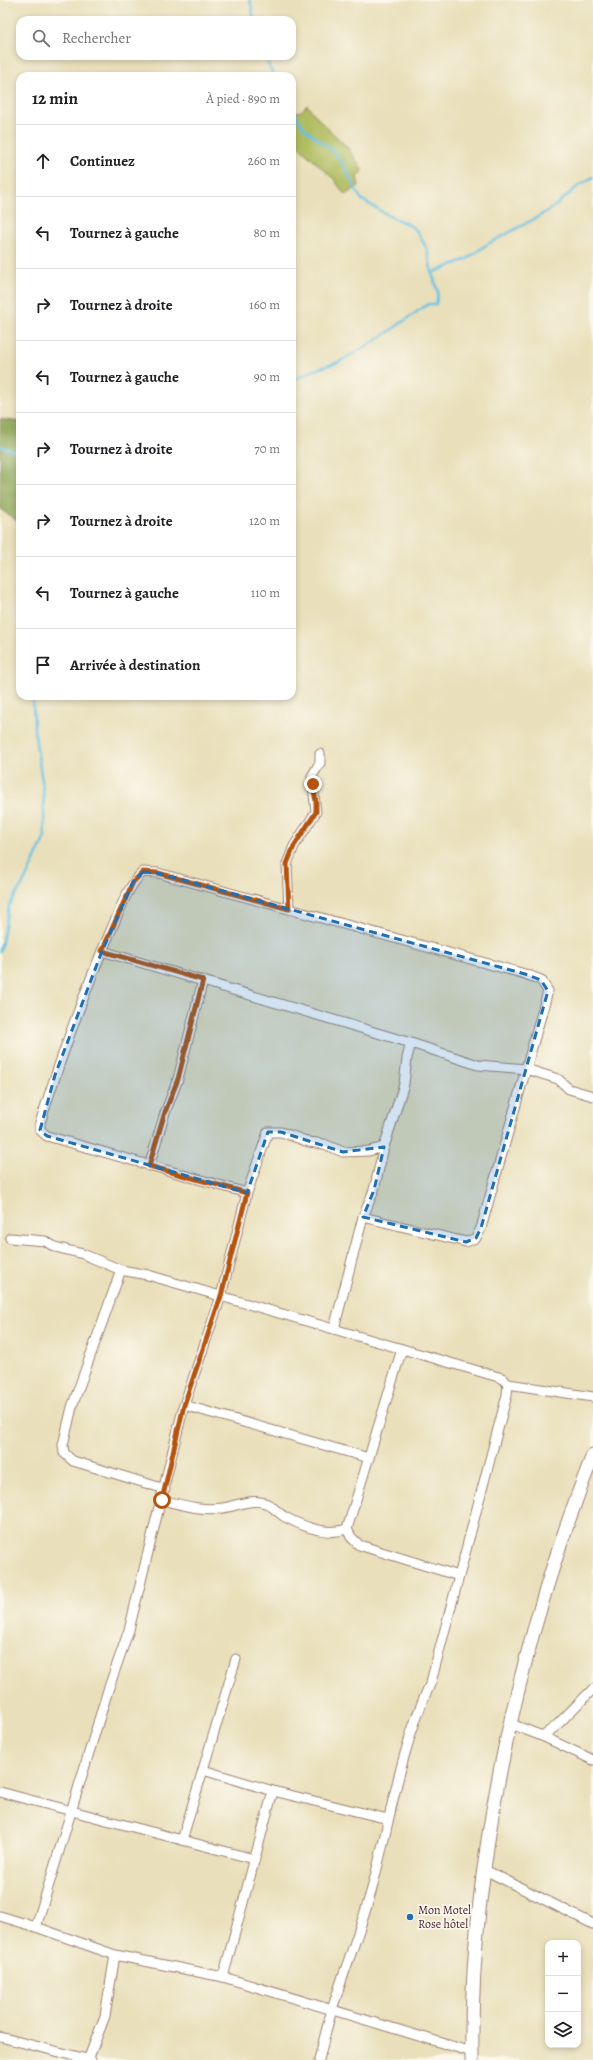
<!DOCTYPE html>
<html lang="fr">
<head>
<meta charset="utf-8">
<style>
  body { margin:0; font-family:Alegreya,serif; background:#f6f6f6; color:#202124 }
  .controls { position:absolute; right:12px; bottom:12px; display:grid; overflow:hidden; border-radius:8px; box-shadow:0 2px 6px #0003 }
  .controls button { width:36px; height:36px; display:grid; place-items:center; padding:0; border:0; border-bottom:1px solid #e0e0e0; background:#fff; color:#202124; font:20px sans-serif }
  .stop { position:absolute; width:12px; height:12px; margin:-9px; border:3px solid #b45309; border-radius:50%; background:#fff }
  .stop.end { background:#b45309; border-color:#fff; box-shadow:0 1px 4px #0008 }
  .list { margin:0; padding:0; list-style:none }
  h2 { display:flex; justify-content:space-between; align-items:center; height:52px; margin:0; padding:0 16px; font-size:17px }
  h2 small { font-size:13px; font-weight:400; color:#757577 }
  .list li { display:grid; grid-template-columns:26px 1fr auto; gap:12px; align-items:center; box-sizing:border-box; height:72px; padding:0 16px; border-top:1px solid #e0e0e0 }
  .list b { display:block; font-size:15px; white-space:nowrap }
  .list em { font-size:13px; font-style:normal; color:#757577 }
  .icon { flex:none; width:22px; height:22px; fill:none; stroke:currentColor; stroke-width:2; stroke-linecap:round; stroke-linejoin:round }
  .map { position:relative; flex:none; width:593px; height:2060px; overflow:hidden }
  .search { position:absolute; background:#fff; box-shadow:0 2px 6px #0003; left:16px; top:16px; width:280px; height:44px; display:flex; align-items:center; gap:10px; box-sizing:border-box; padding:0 14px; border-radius:12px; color:#757577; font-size:15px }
  .panel { position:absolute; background:#fff; box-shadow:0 2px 6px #0003; left:16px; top:72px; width:280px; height:628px; border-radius:12px }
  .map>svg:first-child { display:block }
  .green { fill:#afbc5e; stroke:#7c6e44 }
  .forest { fill:#8ba455; stroke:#6a6240 }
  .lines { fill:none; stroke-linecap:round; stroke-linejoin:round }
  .stream { stroke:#65c0e3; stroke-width:2.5 }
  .street-casing { stroke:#9a7f72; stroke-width:11 }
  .secondary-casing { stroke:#9a7f72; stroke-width:15 }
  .street { stroke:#fff; stroke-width:9 }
  .secondary { stroke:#fff; stroke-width:13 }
  .route { stroke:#b45309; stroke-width:5 }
  .marked { fill:#1f6fb2; fill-opacity:0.2; stroke:#1f6fb2; stroke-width:3; stroke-dasharray:8 5; stroke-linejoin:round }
  .poi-dot { fill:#1f6fb2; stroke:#fbf7ec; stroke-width:1.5 }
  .labels { text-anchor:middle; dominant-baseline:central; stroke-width:3.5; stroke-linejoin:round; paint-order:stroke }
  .poi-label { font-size:12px; fill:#4a1f2b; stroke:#fbf7ec; text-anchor:start }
</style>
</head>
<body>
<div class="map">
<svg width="593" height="2060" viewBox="0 0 593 2060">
  <rect width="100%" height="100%" fill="#fbf7ec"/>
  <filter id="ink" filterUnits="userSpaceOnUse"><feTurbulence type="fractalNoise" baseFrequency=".025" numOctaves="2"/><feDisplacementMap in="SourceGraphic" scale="8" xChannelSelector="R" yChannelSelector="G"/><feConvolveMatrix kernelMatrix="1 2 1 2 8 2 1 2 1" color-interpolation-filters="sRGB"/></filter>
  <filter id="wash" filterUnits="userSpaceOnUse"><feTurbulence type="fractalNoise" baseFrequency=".012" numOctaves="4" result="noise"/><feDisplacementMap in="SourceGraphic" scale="16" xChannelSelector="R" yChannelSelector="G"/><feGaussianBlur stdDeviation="0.9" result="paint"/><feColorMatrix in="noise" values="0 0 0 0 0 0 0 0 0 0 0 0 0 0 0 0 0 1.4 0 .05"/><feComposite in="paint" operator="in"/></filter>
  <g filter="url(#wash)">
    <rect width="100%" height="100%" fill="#e9dfba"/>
    <polygon class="green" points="307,105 321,122 347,147 363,170 357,177 359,186 345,195 334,179 292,141 292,113 302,111"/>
    <polygon class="forest" points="0,419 20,422 20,523 0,509"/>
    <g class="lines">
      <g class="stream">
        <polyline points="250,0 254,20"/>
        <polyline points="264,56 274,76"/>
        <polyline points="292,108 304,128 333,151 343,164 361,199 389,216 408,224 417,231 427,249 432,273 467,259 486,245 536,218 555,206 577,187 593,177"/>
        <polyline points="292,381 314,370 339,362 380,338 428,304 436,304 438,292 432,273"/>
        <polyline points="0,446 20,453"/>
        <polyline points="0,951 9,906 25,880 45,837 43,788 34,729 33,696"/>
      </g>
    </g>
  </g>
  <g filter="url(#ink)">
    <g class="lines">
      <defs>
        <g id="street">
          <polyline points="289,909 287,864 294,846 316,812 312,776 320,763 320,754"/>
          <polyline points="102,951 411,1043 478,1065 526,1069 558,1079 569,1089 593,1096"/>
          <polyline points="149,1166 165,1113 178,1079 203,980"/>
          <path d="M247 1193 47 1136 40 1130V1123C61 1057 84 991 112 928 121 908 127 887 143 872L158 873 525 974 541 980 548 991 481 1228 476 1238 466 1242 363 1217"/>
          <polyline points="10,1238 45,1241 55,1247 83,1254 121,1270 148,1275 502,1378 508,1384 593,1397"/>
          <polyline points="121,1270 72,1407 63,1445 64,1453 73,1461 165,1489"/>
          <polyline points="334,1329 363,1217 374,1190 384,1147 404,1084 407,1058 411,1043"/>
          <polyline points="402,1349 347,1529 351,1537 359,1545 459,1576"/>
          <polyline points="184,1405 369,1458"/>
          <path d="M162 1500C182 1505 202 1511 223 1508 237 1506 250 1498 265 1503 272 1505 278 1513 285 1517 302 1526 327 1536 347 1529"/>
          <polyline points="511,1724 542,1736 593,1760"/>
          <polyline points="542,1736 555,1727 593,1689"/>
          <polyline points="203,1770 273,1791 388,1819"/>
          <polyline points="0,1792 254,1859"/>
          <polyline points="182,1840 236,1659"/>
          <polyline points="485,1870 593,1924"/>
          <polyline points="0,1916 36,1927 115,1955 223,1977 472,2052"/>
          <polyline points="36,1927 108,1690 129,1630 184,1405 221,1296 247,1193 268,1132 281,1132 309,1142 324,1144 343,1152 369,1151 384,1147"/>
          <polyline points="223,1977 273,1791"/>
          <polyline points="0,2037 91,2060"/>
          <polyline points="88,2060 105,2016 115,1955"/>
          <path d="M319 2060C323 2043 327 2026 332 2010 344 1970 360 1932 371 1892 390 1822 400 1748 431 1682L507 1395 508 1384"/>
        </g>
        <path id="secondary" d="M472 2060C469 1860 520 1640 593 1455"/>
      </defs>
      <use href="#street" class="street-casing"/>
      <use href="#secondary" class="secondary-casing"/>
      <use href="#street" class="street"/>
      <use href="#secondary" class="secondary"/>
    </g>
  </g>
  <g class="lines" filter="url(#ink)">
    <polyline class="route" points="162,1500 184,1405 221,1296 247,1193 149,1166 165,1112 178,1079 203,980 102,951 133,882 143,872 158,873 289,909 287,864 294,846 316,812 316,802 313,784"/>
  </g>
  <path class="marked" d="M143 872 158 873 525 974 541 980 548 991 481 1228 476 1238 466 1242 363 1217 374 1190 384 1147 343 1152 281 1132H268L247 1193 47 1136 40 1130 55 1075 102 951 133 882Z"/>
  <circle class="poi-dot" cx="410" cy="1917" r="4"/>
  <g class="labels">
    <g class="poi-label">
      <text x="418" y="1910">Mon Motel<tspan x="418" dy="14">Rose hôtel</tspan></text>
    </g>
  </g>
</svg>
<div class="controls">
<button>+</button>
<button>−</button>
<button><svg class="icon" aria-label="layers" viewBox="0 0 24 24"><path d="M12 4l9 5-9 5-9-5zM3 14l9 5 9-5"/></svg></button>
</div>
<div class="stop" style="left:162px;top:1500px"></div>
<div class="stop end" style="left:313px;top:784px"></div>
<div class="search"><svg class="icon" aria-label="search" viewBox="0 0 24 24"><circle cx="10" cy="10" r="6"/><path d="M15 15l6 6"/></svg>Rechercher</div>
<section class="panel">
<h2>12 min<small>À pied · 890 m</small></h2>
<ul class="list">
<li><svg class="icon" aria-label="ahead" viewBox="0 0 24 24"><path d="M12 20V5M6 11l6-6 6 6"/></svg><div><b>Continuez</b></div><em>260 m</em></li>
<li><svg class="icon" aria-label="left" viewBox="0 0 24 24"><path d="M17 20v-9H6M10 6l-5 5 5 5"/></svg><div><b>Tournez à gauche</b></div><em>80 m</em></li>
<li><svg class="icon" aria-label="right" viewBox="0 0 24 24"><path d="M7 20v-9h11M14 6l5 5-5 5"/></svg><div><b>Tournez à droite</b></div><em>160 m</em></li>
<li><svg class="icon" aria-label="left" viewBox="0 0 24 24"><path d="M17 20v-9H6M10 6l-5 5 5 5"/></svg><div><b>Tournez à gauche</b></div><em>90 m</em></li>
<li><svg class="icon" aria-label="right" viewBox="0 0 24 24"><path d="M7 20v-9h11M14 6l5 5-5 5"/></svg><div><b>Tournez à droite</b></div><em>70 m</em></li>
<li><svg class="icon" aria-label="right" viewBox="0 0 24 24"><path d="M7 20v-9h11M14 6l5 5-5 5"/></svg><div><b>Tournez à droite</b></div><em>120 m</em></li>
<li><svg class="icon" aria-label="left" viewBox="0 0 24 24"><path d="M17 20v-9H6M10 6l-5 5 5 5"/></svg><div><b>Tournez à gauche</b></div><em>110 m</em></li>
<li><svg class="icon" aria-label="arrive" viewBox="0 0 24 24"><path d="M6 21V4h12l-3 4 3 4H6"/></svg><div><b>Arrivée à destination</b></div></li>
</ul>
</section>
</div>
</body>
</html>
